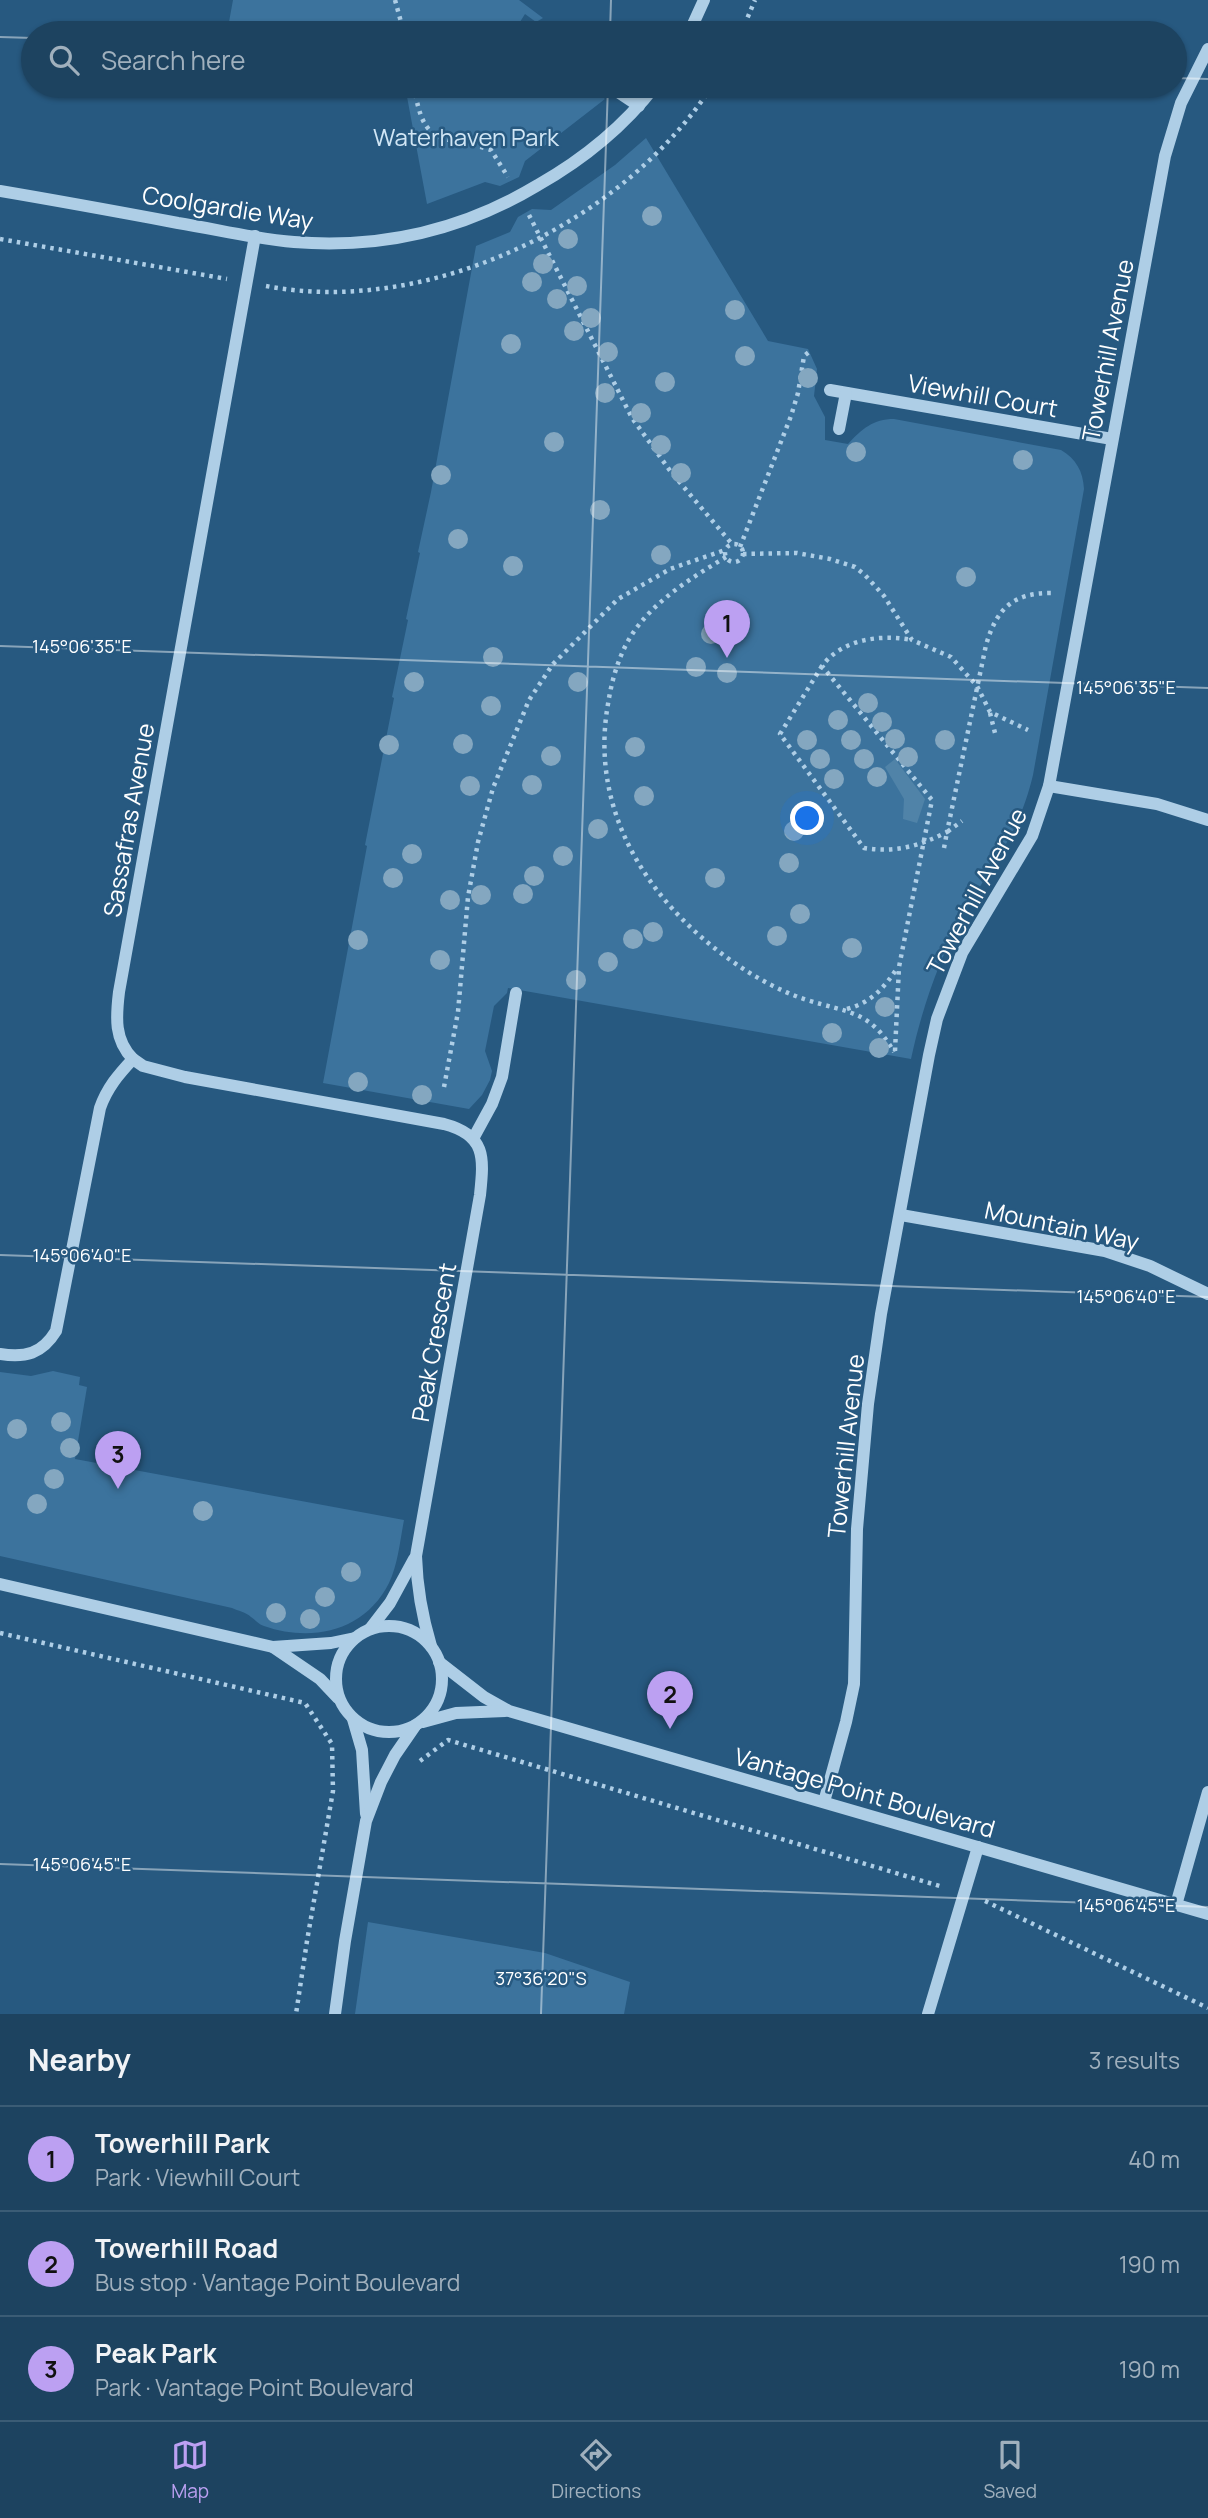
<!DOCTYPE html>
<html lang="en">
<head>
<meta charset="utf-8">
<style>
  body { margin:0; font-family:Manrope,sans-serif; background:#254a66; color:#f1f3f6 }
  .you { position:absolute; left:808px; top:819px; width:24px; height:24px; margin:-18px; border:5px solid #fff; border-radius:50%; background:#1a73e8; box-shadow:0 0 0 10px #1a73e833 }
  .badge { display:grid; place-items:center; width:46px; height:46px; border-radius:50%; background:#bca0f2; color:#111; font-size:23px; font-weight:700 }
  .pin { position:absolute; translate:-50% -58px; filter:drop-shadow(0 2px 4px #0008) }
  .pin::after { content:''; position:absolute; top:37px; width:24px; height:21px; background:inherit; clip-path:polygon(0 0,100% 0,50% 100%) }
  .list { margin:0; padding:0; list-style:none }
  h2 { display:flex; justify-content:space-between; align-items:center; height:91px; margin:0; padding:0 28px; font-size:30px }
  h2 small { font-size:23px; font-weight:400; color:#a0b0bd }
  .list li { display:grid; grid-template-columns:46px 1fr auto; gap:21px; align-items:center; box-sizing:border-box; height:105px; padding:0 28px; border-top:2px solid #3b5c75 }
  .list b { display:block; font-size:26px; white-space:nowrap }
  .list p { margin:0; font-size:23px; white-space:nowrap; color:#a0b0bd }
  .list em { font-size:23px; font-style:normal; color:#a0b0bd }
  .icon { flex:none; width:38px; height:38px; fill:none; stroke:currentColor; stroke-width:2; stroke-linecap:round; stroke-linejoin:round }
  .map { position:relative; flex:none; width:1208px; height:2014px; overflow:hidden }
  .search { position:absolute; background:#1d4360; box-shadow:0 2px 5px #0004; left:21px; right:21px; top:21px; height:77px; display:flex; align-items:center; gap:18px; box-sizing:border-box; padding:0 24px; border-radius:38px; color:#a0b0bd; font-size:26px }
  .sheet { height:406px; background:#1d4360 }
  nav { display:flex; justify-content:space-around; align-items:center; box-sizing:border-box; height:98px; border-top:2px solid #3b5c75; background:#1d4360; font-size:19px; color:#a0b0bd }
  nav a { display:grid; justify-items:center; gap:4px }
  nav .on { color:#bca0f2 }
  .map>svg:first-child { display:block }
  .green { fill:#3c739d }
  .building { fill:#5083a8 }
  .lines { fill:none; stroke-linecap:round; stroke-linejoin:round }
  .path { stroke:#aecee6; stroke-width:4.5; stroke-dasharray:3.5 5; stroke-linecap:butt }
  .minor { stroke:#aecee6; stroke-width:12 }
  .tree { fill:#84a7c0 }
  .ticks { fill:none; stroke:#fff; stroke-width:2; stroke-opacity:0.45 }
  .labels { text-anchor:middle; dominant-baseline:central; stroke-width:5; stroke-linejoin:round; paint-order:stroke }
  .park-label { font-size:24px; fill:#d1e6f5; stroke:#275980 }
  .street-label { font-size:24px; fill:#fff; stroke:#275980 }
  .ticks-label { font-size:18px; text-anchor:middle; fill:#fff; stroke:#275980; stroke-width:5; stroke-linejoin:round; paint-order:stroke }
</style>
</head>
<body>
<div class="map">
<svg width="1208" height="2014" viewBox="0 0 1208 2014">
  <rect width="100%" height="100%" fill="#275980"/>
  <g class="green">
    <polygon points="233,0 519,0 543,18 536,22 525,14 513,33 292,33 229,22"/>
    <polygon points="405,86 592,86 605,99 525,161 519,177 500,186 485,182 427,204"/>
    <path d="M646 138 768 341 808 349 817 369 814 396 825 417V440L848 444C862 429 873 419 894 419L1061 450C1076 459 1083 471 1084 489L1033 775C1019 834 993 863 964 913 939 959 922 1008 911 1059L508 988 507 993 494 1006 485 1051 492 1071 490 1080 482 1095 469 1109 323 1083 367 846 365 845 394 698 392 697 408 620 406 619 420 553 418 552 431 492 476 246 510 232 518 217 532 209 551 210 615 165Z"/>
    <path d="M53 1371 80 1377 79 1385 87 1387 75 1459 404 1520C400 1541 398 1564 389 1583 365 1631 312 1643 264 1626 258 1624 256 1620 251 1617 246 1612 238 1611 232 1608L0 1556V1372L31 1376Z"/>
    <polygon points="368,1922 545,1953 630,1982 624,2014 355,2014"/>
  </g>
  <polygon class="building" points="895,759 925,799 917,823 903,819 904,799 885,767"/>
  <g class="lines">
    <g class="path">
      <polyline points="395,0 404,33"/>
      <polyline points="741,33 755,0"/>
      <path d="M414 86C424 150 441 134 491 150L508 177"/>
      <polyline points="529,215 632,418 671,472 732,544"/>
      <polyline points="0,239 227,279"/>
      <path d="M266 286C429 317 623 223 712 86"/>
      <circle cx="734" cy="553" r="9"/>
      <polyline points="740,547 791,416 798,393 804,356 809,352"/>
      <polyline points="743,554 797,553 830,559 855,567 865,575 884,596 912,640 951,657 977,686 990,712 1028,730"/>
      <path d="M726 557C693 577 658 598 635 630 620 651 612 678 608 704 588 816 654 911 745 970 764 982 785 993 807 1000 848 1013 870 1010 894 1052"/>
      <path d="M822 666 780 734 864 848C895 853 919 846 947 832L986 645C997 608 1013 593 1051 593"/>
      <polyline points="990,713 995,733"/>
      <polyline points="944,848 947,832 962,821"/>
      <path d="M847 1009C872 1002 884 988 898 967"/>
      <path d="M895 1051 899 967 932 800 822 666C842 639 881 634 912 640"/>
      <polyline points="444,1087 458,1012 468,897 478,842 493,788 529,700 553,664 618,599 670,569 725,550"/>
      <polyline points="0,1633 305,1703 332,1744 333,1791 307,1941 296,2014"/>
      <polyline points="420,1761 448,1740 943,1887"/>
      <polyline points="985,1901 1208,2008"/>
    </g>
    <g class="minor">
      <polyline points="526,29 533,33"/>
      <polyline points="689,33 704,0"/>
      <polyline points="609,86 639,106"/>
      <path d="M0 191C59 201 119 212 178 223 216 229 255 239 294 242 381 249 463 230 538 185 582 160 624 126 655 86"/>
      <polyline points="830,390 1112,439"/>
      <polyline points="839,429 846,393"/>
      <polyline points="1049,786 1157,804 1208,820"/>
      <path d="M133 1059 143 1066 185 1077 444 1124C486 1135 484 1157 480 1195L416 1556C417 1588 422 1616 431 1646"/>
      <polyline points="474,1137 492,1104 502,1077 516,993"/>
      <polyline points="901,1215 1105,1251 1150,1266 1208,1294"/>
      <path d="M0 1354C25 1358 42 1354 56 1331L100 1108C107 1088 118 1075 133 1059 114 1040 116 1017 119 992L255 236"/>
      <polyline points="0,1584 273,1647 331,1643 355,1638"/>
      <circle cx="389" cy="1679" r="53"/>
      <polyline points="370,1629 390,1603 414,1559"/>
      <polyline points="273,1647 320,1679 338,1698"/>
      <polyline points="439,1662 484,1697 509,1711 1208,1914"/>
      <polyline points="353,1719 362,1750 366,1814"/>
      <polyline points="423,1722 456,1713 505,1711"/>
      <polyline points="824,1802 846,1722 854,1684 857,1529 868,1404 881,1314 929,1055 937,1019 962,953 1032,836 1049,786 1165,156 1181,103 1208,49"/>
      <polyline points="1176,1905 1208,1792"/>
      <polyline points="335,2014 345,1941 366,1821 381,1782 395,1755 415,1726"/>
      <polyline points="928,2014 978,1847"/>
    </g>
  </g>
  <g class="tree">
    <circle cx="652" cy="216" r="10"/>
    <circle cx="568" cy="239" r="10"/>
    <circle cx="543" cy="264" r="10"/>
    <circle cx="532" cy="282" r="10"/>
    <circle cx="577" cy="286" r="10"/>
    <circle cx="557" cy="299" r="10"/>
    <circle cx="735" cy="310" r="10"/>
    <circle cx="591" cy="318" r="10"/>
    <circle cx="574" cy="331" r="10"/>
    <circle cx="511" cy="344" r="10"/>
    <circle cx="608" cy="352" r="10"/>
    <circle cx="745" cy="356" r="10"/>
    <circle cx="808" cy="378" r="10"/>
    <circle cx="665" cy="382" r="10"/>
    <circle cx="605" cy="393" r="10"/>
    <circle cx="641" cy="413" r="10"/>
    <circle cx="554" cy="442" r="10"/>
    <circle cx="661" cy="445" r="10"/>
    <circle cx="856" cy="452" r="10"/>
    <circle cx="1023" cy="460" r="10"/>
    <circle cx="681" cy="473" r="10"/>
    <circle cx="441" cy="475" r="10"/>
    <circle cx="600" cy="510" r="10"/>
    <circle cx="458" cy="539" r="10"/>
    <circle cx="661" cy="555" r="10"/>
    <circle cx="513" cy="566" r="10"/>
    <circle cx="966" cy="577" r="10"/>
    <circle cx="711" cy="634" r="10"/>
    <circle cx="493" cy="657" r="10"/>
    <circle cx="696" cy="667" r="10"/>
    <circle cx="727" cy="673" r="10"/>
    <circle cx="414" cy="682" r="10"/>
    <circle cx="578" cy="682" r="10"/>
    <circle cx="868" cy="703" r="10"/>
    <circle cx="491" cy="706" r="10"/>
    <circle cx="838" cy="720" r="10"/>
    <circle cx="882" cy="722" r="10"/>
    <circle cx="895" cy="739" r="10"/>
    <circle cx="807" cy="740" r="10"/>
    <circle cx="851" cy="740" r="10"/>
    <circle cx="945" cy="740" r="10"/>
    <circle cx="463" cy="744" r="10"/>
    <circle cx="389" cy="745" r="10"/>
    <circle cx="635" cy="747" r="10"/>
    <circle cx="551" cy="756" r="10"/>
    <circle cx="908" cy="757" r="10"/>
    <circle cx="820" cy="759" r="10"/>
    <circle cx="864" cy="759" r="10"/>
    <circle cx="877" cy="777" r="10"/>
    <circle cx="834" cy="779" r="10"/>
    <circle cx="532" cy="785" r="10"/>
    <circle cx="470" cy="786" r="10"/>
    <circle cx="644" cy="796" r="10"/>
    <circle cx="598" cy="829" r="10"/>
    <circle cx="794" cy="831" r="10"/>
    <circle cx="412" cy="854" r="10"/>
    <circle cx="563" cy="856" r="10"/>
    <circle cx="789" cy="863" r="10"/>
    <circle cx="534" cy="876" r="10"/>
    <circle cx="393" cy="878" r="10"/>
    <circle cx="715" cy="878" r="10"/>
    <circle cx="523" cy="894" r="10"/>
    <circle cx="481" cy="895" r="10"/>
    <circle cx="450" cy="900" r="10"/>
    <circle cx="800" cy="914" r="10"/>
    <circle cx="653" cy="932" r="10"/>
    <circle cx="777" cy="936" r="10"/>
    <circle cx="633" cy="939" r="10"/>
    <circle cx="358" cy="940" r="10"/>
    <circle cx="852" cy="948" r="10"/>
    <circle cx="440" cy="960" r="10"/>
    <circle cx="608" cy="962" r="10"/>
    <circle cx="576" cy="980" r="10"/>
    <circle cx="885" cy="1007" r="10"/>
    <circle cx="832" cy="1033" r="10"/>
    <circle cx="879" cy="1048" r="10"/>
    <circle cx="358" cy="1082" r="10"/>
    <circle cx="422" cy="1095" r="10"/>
    <circle cx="61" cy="1422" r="10"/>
    <circle cx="17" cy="1429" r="10"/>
    <circle cx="70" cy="1448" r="10"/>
    <circle cx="54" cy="1479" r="10"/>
    <circle cx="37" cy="1504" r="10"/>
    <circle cx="203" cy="1511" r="10"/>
    <circle cx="351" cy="1572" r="10"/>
    <circle cx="325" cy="1597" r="10"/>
    <circle cx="276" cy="1613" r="10"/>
    <circle cx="310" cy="1619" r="10"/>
  </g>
  <path class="ticks" d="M610 33 611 0M0 37 33 38M1175 78 1208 79M0 646 1208 688M0 1255 1208 1297M0 1864 1208 1907M541 2014 608 86"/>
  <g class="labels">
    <g class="park-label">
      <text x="466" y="136">Waterhaven Park</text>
    </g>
    <g class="street-label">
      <text transform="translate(228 207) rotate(9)">Coolgardie Way</text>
      <text transform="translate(1107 350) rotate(-79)">Towerhill Avenue</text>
      <text transform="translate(983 395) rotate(10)">Viewhill Court</text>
      <text transform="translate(128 820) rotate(-80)">Sassafras Avenue</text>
      <text transform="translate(976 891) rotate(-62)">Towerhill Avenue</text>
      <text transform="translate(1062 1225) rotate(12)">Mountain Way</text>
      <text transform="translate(433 1342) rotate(-80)">Peak Crescent</text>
      <text transform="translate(845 1446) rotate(-84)">Towerhill Avenue</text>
      <text transform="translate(865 1792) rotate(16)">Vantage Point Boulevard</text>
    </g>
  </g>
  <g class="ticks-label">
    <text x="82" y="653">145°06'35"E</text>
    <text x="1126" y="694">145°06'35"E</text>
    <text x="82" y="1262">145°06'40"E</text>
    <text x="1126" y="1303">145°06'40"E</text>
    <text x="82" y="1871">145°06'45"E</text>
    <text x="1126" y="1912">145°06'45"E</text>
    <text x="541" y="1985">37°36'20"S</text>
  </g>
</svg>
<div class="you"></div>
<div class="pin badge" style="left:727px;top:658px">1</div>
<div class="pin badge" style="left:670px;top:1729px">2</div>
<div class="pin badge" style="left:118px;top:1489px">3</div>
<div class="search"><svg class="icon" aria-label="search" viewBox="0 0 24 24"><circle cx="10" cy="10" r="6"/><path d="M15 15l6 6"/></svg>Search here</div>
</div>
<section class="sheet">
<h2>Nearby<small>3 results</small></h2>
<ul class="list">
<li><span class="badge">1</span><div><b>Towerhill Park</b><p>Park · Viewhill Court</p></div><em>40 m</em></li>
<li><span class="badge">2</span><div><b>Towerhill Road</b><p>Bus stop · Vantage Point Boulevard</p></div><em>190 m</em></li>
<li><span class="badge">3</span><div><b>Peak Park</b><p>Park · Vantage Point Boulevard</p></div><em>190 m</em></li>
</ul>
</section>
<nav>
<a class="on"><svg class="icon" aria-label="map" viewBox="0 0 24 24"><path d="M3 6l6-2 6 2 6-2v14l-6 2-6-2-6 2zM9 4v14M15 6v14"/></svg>Map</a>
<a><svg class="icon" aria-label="directions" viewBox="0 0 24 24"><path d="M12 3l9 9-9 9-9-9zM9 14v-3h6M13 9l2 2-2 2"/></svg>Directions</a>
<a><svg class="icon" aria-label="saved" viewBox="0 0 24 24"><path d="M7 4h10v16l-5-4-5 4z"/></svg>Saved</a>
</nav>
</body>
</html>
